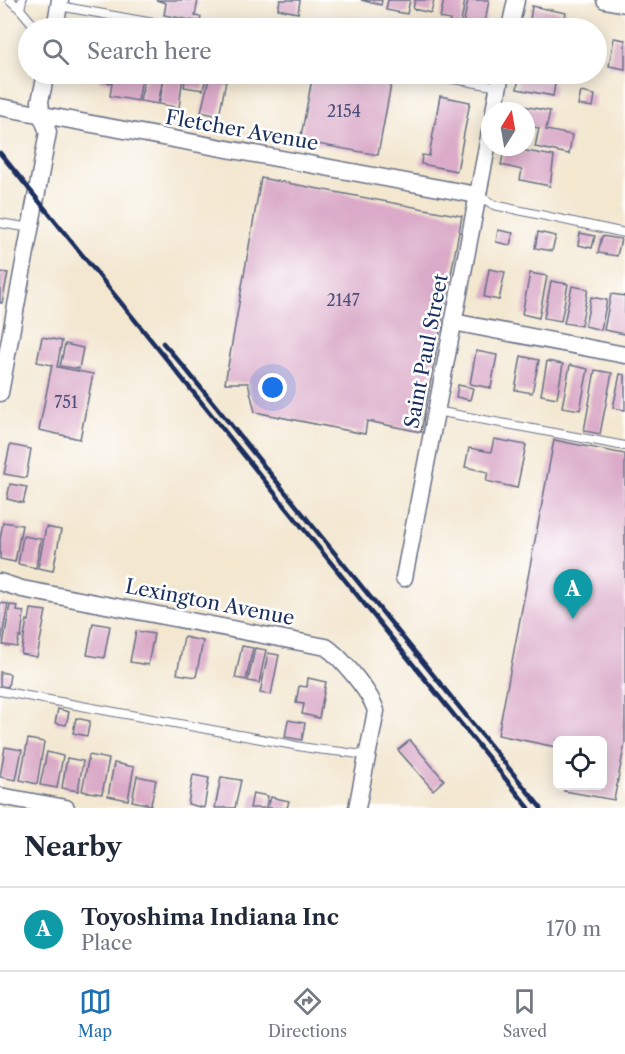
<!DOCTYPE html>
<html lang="en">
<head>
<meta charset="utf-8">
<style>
  body { margin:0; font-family:"Libre Caslon Text",serif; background:#f2f2f3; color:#1f2937 }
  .controls { position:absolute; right:18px; bottom:18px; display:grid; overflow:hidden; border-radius:9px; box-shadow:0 3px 15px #0003 }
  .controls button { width:54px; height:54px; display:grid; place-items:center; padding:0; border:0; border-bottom:2px solid #e0e1e3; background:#fff; color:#1f2937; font:30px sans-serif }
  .compass { position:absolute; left:481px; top:102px; width:54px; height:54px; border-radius:50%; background:#fff; box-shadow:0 3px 15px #0003; rotate:11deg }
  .you { position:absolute; left:273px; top:388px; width:21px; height:21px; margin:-15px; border:4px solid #fff; border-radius:50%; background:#1a73e8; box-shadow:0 0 0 9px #1a73e833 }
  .badge { display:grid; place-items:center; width:39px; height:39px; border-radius:50%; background:#1f6fb2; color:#fff; font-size:20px; font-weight:700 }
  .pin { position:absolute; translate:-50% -50px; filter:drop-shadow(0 2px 3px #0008) }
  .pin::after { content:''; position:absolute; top:32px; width:21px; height:18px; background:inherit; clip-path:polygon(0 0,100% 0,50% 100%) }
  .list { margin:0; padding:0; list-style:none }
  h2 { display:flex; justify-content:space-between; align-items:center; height:78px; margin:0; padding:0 24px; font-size:26px }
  h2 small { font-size:20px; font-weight:400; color:#747a83 }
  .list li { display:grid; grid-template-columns:39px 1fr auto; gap:18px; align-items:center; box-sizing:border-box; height:84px; padding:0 24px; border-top:2px solid #e0e1e3 }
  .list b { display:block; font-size:22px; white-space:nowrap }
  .list p { margin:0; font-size:20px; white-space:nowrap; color:#747a83 }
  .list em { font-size:20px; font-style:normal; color:#747a83 }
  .icon { flex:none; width:33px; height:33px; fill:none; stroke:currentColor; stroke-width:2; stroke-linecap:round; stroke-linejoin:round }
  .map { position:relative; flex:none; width:625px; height:808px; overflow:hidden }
  .search { position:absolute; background:#fff; box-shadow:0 3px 15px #0003; left:18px; right:18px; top:18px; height:66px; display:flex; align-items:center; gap:15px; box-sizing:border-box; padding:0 21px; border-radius:33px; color:#747a83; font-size:22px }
  .sheet { height:162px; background:#fff }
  nav { display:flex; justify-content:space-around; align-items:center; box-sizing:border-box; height:84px; border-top:2px solid #e0e1e3; background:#fff; font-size:16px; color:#747a83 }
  nav a { display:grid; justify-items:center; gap:3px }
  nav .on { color:#1f6fb2 }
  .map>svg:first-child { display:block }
  .building { fill:#daaac8 }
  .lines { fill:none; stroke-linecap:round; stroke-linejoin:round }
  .lane-casing { stroke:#676f86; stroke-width:10 }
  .street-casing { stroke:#676f86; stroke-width:19 }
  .lane { stroke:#fff; stroke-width:8 }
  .street { stroke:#fff; stroke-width:16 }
  .rail { stroke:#1b2f5e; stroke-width:4.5 }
  .labels { text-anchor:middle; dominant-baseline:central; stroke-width:5; stroke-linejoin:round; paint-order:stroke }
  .number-label { font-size:16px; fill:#4b4e78 }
  .street-label { font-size:20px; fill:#1b2f5e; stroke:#fff }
</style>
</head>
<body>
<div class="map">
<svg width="625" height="808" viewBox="0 0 625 808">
  <rect width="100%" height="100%" fill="#fff"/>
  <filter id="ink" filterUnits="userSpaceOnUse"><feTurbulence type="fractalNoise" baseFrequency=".0167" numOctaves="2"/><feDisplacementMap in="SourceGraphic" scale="12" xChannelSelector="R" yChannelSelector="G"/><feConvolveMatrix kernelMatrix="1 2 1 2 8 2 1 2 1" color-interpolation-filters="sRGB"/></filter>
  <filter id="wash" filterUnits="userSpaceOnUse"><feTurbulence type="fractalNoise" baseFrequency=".008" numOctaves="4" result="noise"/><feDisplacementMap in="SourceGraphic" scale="24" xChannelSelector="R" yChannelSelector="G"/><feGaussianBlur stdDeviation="1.35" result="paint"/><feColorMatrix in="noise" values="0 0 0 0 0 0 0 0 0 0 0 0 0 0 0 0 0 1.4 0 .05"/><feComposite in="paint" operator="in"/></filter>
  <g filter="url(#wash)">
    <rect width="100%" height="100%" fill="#f3e7d0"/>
    <g id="blocks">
      <g class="building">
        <polygon points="156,0 198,0 195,16 201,17 200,22 164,15 166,3"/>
        <polygon points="280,0 300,0 298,13 278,9"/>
        <polygon points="361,0 382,0 381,5"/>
        <polygon points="388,0 410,0 407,14 386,10"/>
        <polygon points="415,0 434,0 431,13 413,9"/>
        <polygon points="444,0 465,0 460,28 449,27 450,20 440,18"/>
        <polygon points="468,0 489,0 484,28 463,25"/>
        <polygon points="532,6 566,13 563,28 529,27"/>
        <polygon points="307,21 323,24 322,28 305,28"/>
        <polygon points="614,38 625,40 625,69 609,66"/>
        <polygon points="100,74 143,74 138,101 110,96 112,83 99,81"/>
        <polygon points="146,74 164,74 158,104 140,101"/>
        <polygon points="165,74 183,74 179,108 159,104"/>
        <polygon points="186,74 207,74 203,90 184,87"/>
        <polygon points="313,74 363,74 392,79 378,155 300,141"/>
        <polygon points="523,74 552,74 551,80"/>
        <polygon points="519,77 555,84 553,96 517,89"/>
        <polygon points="209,78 226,81 219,116 201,112"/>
        <polygon points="581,92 595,95 593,107 578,105"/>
        <polygon points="440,96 470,102 457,171 421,164 422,155 429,156"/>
        <polygon points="513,104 550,111 546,130 572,135 569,154 535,147 539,128 526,126 526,111 512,111"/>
        <polygon points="505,147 554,156 550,186 520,180 522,170 501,165"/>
        <polygon points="261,178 462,216 421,432 367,421 365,434 255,412 248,383 225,383"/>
        <polygon points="498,230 513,233 510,245 496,242"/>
        <polygon points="538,232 556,236 552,251 535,248"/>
        <polygon points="580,233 595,236 592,248 578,245"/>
        <polygon points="602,236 621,239 617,256 598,253"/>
        <polygon points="489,269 505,272 499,300 484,297"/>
        <polygon points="0,272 8,273 2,303 0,303"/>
        <polygon points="530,273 547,276 539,318 522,314"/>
        <polygon points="551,281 568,284 561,321 544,318"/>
        <polygon points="572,286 588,289 581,326 564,323"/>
        <polygon points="611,294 625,296 625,334 604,330"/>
        <polygon points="591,297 607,300 601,330 585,326"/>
        <polygon points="42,337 62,341 57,367 93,374 80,439 39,430 52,365 37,362"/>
        <polygon points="65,344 83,348 79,369 60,366"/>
        <polygon points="476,351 497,355 491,388 470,384"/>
        <polygon points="521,356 539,360 532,393 515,390"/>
        <polygon points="547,361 563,364 557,398 541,395"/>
        <polygon points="570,365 588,369 580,410 562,407"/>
        <polygon points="595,370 612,373 600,434 584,431"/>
        <polygon points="620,374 625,375 625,410 613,408"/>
        <polygon points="458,385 473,388 470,400 456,397"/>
        <polygon points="494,439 526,445 517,488 486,481 488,472 465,467 469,448 491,452"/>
        <polygon points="554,440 625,454 625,743 614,800 564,791 565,786 602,786 602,740 557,740 556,747 498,735"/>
        <polygon points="10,445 31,449 26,478 4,474"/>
        <polygon points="10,484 27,487 23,503 7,499"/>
        <polygon points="3,522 22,525 15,562 0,559 0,539"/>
        <polygon points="46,527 61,530 53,571 38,568"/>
        <polygon points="23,536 41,539 36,568 18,564"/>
        <polygon points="0,603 8,604 1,642 0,642"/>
        <polygon points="10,605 18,606 17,611 24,612 21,638 19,637 17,647 3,645"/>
        <polygon points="31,609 46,611 37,657 21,654 27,620 29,621"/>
        <polygon points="93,623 110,626 104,658 87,655"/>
        <polygon points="136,631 154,634 148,665 130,662"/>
        <polygon points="184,637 203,641 196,677 177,674"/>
        <polygon points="242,646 253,648 246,680 235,678"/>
        <polygon points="255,648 266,650 259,683 248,681"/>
        <polygon points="268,653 279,655 271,695 260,693"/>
        <polygon points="0,672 10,674 8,687 0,686"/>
        <polygon points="308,678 326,682 319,718 302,714 304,704 296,703 299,686 307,687"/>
        <polygon points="58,709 69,712 66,725 55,723"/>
        <polygon points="76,718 90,721 87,736 73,733"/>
        <polygon points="288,720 305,723 302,740 285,737"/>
        <polygon points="28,739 44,742 37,784 20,780"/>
        <polygon points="410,740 444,780 433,790 398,750"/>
        <polygon points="5,747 22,750 16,780 0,777"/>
        <polygon points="47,752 63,756 57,788 40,785"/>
        <polygon points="89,755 109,759 102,794 82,791"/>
        <polygon points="67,758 83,761 78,791 62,788"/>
        <polygon points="114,763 134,767 128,800 108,796"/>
        <polygon points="193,775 209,778 204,808 188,804"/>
        <polygon points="137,776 156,780 151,805 132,801"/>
        <polygon points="221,777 241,780 235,808 215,808"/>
        <polygon points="253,793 268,796 266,808 250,808"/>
        <polygon points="271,797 289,801 287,808 268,808"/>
      </g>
    </g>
  </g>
  <g filter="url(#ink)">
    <use href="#blocks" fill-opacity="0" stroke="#676f86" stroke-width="1.5"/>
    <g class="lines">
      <defs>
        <g id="lane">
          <polyline points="10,0 20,9 22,0"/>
          <polyline points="59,6 181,28"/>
          <polyline points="20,9 36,28"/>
          <polyline points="425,74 499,87"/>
          <polyline points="478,195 494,205 625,233"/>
          <polyline points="0,223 31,228"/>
          <polyline points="436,411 625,446"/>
          <path d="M0 691 288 744C314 751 341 750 367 756"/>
        </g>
        <g id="street">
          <polyline points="605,0 625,4"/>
          <polyline points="55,28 60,0"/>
          <polyline points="510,28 516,0"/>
          <polyline points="0,107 477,195"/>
          <polyline points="494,111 501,74"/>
          <polyline points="453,322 625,355"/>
          <polyline points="0,393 48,132 42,117 40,101 46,74"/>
          <polyline points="404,578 490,132"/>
          <path d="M0 582 22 589 326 647C341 657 371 693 376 711L357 808"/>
          <polyline points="0,796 66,808"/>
        </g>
      </defs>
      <use href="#lane" class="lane-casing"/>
      <use href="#street" class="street-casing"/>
      <use href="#lane" class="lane"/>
      <use href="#street" class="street"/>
      <g class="rail">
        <polyline points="0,153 529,808"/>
        <polyline points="163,343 184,367 541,808"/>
      </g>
    </g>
  </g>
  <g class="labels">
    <g class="number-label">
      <text x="344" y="111">2154</text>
      <text x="343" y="300">2147</text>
      <text x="66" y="402">751</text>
    </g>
    <g class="street-label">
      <text transform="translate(242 130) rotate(10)">Fletcher Avenue</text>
      <text transform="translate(426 351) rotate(-79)">Saint Paul Street</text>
      <text transform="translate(210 602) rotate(11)">Lexington Avenue</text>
    </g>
  </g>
</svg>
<div class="controls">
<button><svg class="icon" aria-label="locate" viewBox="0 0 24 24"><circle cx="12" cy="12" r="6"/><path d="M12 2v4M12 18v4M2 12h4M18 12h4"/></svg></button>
</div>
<svg class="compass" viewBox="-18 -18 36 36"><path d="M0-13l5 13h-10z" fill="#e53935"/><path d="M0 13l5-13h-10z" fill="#747a83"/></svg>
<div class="you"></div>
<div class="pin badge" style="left:573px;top:619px;background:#0f9aa8">A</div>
<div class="search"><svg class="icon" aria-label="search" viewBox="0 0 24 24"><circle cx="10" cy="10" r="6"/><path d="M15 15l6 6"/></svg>Search here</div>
</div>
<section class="sheet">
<h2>Nearby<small></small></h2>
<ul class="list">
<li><span class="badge" style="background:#0f9aa8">A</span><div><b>Toyoshima Indiana Inc</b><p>Place</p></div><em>170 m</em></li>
</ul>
</section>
<nav>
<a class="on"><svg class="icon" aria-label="map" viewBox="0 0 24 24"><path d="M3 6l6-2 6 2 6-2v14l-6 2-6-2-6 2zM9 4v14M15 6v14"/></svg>Map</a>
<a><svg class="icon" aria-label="directions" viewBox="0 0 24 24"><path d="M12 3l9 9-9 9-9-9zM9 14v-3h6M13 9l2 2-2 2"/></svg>Directions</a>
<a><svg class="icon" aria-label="saved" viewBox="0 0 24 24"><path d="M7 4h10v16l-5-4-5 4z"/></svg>Saved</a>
</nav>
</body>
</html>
